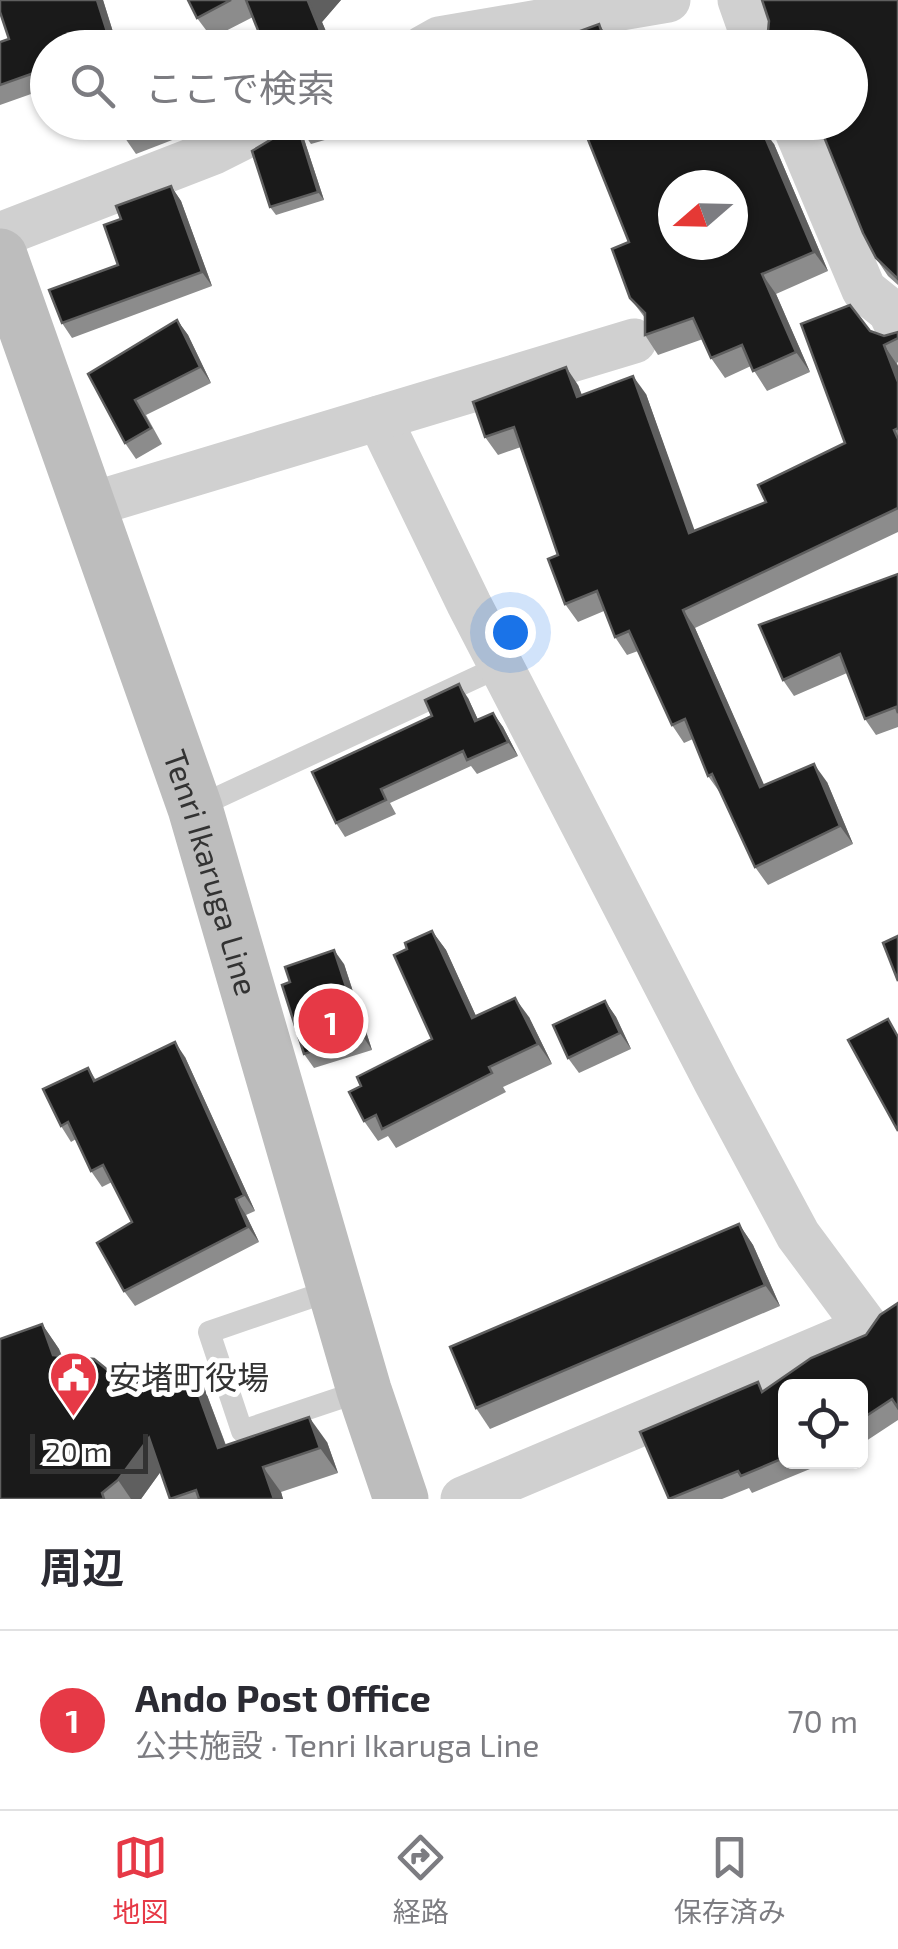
<!DOCTYPE html>
<html lang="ja">
<head>
<meta charset="utf-8">
<style>
  body { margin:0; font-family:"Exo 2","Noto Sans JP",sans-serif; background:#f7f7f7; color:#2b2b33 }
  .controls { position:absolute; right:30px; bottom:30px; display:grid; overflow:hidden; border-radius:15px; box-shadow:0 2px 8px #0004 }
  .controls button { width:90px; height:90px; display:grid; place-items:center; padding:0; border:0; border-bottom:2px solid #e1e1e2; background:#fff; color:#2b2b33; font:50px sans-serif }
  .compass { position:absolute; left:658px; top:170px; width:90px; height:90px; border-radius:50%; background:#fff; box-shadow:0 2px 8px #0004; rotate:250deg }
  .scale { position:absolute; left:30px; bottom:25px; width:118px; box-sizing:border-box; padding-left:10px; border:5px solid #333; border-top:0; font-size:28px; line-height:35px; white-space:nowrap; color:#333; -webkit-text-stroke:8px #fff; paint-order:stroke }
  .you { position:absolute; left:510px; top:632px; width:35px; height:35px; margin:-25px; border:8px solid #fff; border-radius:50%; background:#1a73e8; box-shadow:0 0 0 15px #1a73e833 }
  .badge { display:grid; place-items:center; width:65px; height:65px; border-radius:50%; background:#e63946; color:#fff; font-size:32px; font-weight:700 }
  .pin { position:absolute; translate:-50% -50%; border:5px solid #fff; box-shadow:0 2px 10px #0006 }
  .list { margin:0; padding:0; list-style:none }
  h2 { display:flex; justify-content:space-between; align-items:center; height:130px; margin:0; padding:0 40px; font-size:42px }
  h2 small { font-size:32px; font-weight:400; color:#7c7c81 }
  .list li { display:grid; grid-template-columns:65px 1fr auto; gap:30px; align-items:center; box-sizing:border-box; height:180px; padding:0 40px; border-top:2px solid #e1e1e2 }
  .list b { display:block; font-size:38px; white-space:nowrap }
  .list p { margin:0; font-size:32px; white-space:nowrap; color:#7c7c81 }
  .list em { font-size:32px; font-style:normal; color:#7c7c81 }
  .icon { flex:none; width:55px; height:55px; fill:none; stroke:currentColor; stroke-width:2; stroke-linecap:round; stroke-linejoin:round }
  .map { position:relative; flex:none; width:898px; height:1499px; overflow:hidden }
  .search { position:absolute; background:#fff; box-shadow:0 2px 8px #0004; left:30px; right:30px; top:30px; height:110px; display:flex; align-items:center; gap:25px; box-sizing:border-box; padding:0 35px; border-radius:55px; color:#7c7c81; font-size:38px }
  .sheet { height:310px; background:#fff }
  nav { display:flex; justify-content:space-around; align-items:center; box-sizing:border-box; height:140px; border-top:2px solid #e1e1e2; background:#fff; font-size:28px; color:#7c7c81 }
  nav a { display:grid; justify-items:center; gap:5px }
  nav .on { color:#e63946 }
  .map>svg:first-child { display:block }
  .lines { fill:none; stroke-linecap:round; stroke-linejoin:round }
  .lane { stroke:#d0d0d0; stroke-width:22 }
  .street { stroke:#d0d0d0; stroke-width:45 }
  .secondary { stroke:#bdbdbd; stroke-width:55 }
  .wall { fill:#8c8c8c }
  .shaded-wall { fill:#5f5f5f }
  .building { fill:#1a1a1a; stroke:#5f5f5f; stroke-width:2.5; fill-rule:evenodd }
  .labels { text-anchor:middle; dominant-baseline:central; stroke-width:10; stroke-linejoin:round; paint-order:stroke }
  .street-label { font-size:32px; fill:#333; stroke:#fff }
  .poi-label { font-size:32px; fill:#333; stroke:#fff; text-anchor:start }
</style>
</head>
<body>
<div class="map">
<svg width="898" height="1499" viewBox="0 0 898 1499">
  <rect width="100%" height="100%" fill="#fff"/>
  <g class="lines">
    <g class="lane">
      <polyline points="195,808 501,666"/>
      <polyline points="335,1289 209,1332 242,1431 364,1390"/>
    </g>
    <g class="street">
      <polyline points="740,0 757,48"/>
      <polyline points="423,48 439,39 668,0"/>
      <polyline points="793,122 864,290 890,311 898,328"/>
      <polyline points="0,235 214,152 273,122"/>
      <polyline points="379,418 469,604 716,1082 798,1235 867,1328 463,1499"/>
      <polyline points="90,505 634,341"/>
    </g>
    <path class="secondary" id="s1" d="M0 256 195 808 364 1390 401 1499"/>
  </g>
  <g class="wall">
    <polygon points="103,0 118,48 48,48 48,88 0,105 0,42"/>
    <polygon points="188,0 341,0 322,22 333,48 265,48 253,17 212,38 197,18"/>
    <polygon points="898,0 898,285 888,276 876,258 850,122 769,21"/>
    <polygon points="118,122 189,122 193,132 136,154 125,138"/>
    <polygon points="296,122 363,122 366,128 311,144"/>
    <polygon points="581,122 738,122 741,133 774,144 828,271 776,294 810,372 767,391 751,366 725,378 711,358 703,339 658,355 645,335 645,318 630,298 629,242"/>
    <polygon points="302,133 324,200 276,215 270,207"/>
    <polygon points="171,186 181,201 212,286 72,338 62,323 118,265 121,219"/>
    <polygon points="177,320 188,335 211,383 146,415 162,444 136,459 125,443 88,374"/>
    <polygon points="870,331 884,336 898,332 898,362 897,363 898,366 898,532 695,628 764,786 827,782 853,844 768,885 755,867 721,794 708,776 693,739 684,743 672,725 638,651 627,655 615,637 604,611 578,622 565,604 558,555 521,447 498,455 485,437 578,385 582,395 646,394 694,531 766,502 845,443"/>
    <polygon points="898,574 898,727 876,735 865,719 847,673 794,696 783,680"/>
    <polygon points="468,698 478,720 493,713 503,727 518,756 477,774 471,766 390,803 396,814 345,837 336,823 432,716"/>
    <polygon points="432,931 446,950 476,1016 529,1017 552,1064 503,1087 506,1092 396,1148 388,1136 378,1141 364,1121 361,1086 432,1039 407,949"/>
    <polygon points="344,964 372,1050 314,1068 304,1054"/>
    <polygon points="605,1001 616,1017 631,1049 579,1073 568,1058"/>
    <polygon points="185,1057 255,1211 246,1215 259,1242 135,1306 124,1291 132,1222 112,1182 102,1187 91,1171 76,1139 71,1142 61,1126 88,1068 96,1080"/>
    <polygon points="739,1224 753,1245 780,1306 490,1429 476,1408"/>
    <polygon points="898,1303 898,1420 860,1445 860,1386 786,1386 786,1462 827,1462 752,1493 749,1488 722,1499 669,1499 764,1391 866,1335"/>
    <polygon points="42,1324 59,1349 62,1356 125,1384 187,1362 204,1387 226,1445 327,1442 338,1473 281,1492 283,1499 170,1499 161,1471 141,1499 0,1499"/>
  </g>
  <g class="shaded-wall">
    <polygon points="97,0 103,0 118,48 113,48 111,44"/>
    <polygon points="309,0 341,0 322,22 333,48 327,48 308,1"/>
    <polygon points="599,24 612,44 614,48 607,48"/>
    <polygon points="731,122 738,122 750,155 736,135"/>
    <polygon points="297,124 302,133 324,200 318,192"/>
    <polygon points="760,125 774,144 828,271 814,252"/>
    <polygon points="171,186 181,201 212,286 202,272"/>
    <polygon points="762,274 776,294 810,372 796,352"/>
    <polygon points="177,320 188,335 211,383 200,367"/>
    <polygon points="884,345 898,366 898,382"/>
    <polygon points="566,367 578,385 589,415 577,397"/>
    <polygon points="633,376 646,394 702,551 689,533"/>
    <polygon points="683,610 695,628 773,805 760,787"/>
    <polygon points="459,684 468,698 485,735 475,721"/>
    <polygon points="493,713 503,727 518,756 508,742"/>
    <polygon points="814,764 827,782 853,844 840,826"/>
    <polygon points="432,931 446,950 486,1038 472,1018"/>
    <polygon points="334,950 344,964 372,1050 362,1035"/>
    <polygon points="515,998 529,1017 552,1064 538,1044"/>
    <polygon points="605,1001 616,1017 631,1049 620,1033"/>
    <polygon points="175,1042 185,1057 255,1211 244,1195"/>
    <polygon points="236,1199 246,1215 259,1242 248,1227"/>
    <polygon points="739,1224 753,1245 780,1306 765,1285"/>
    <polygon points="42,1324 59,1349 71,1380 53,1355"/>
    <polygon points="187,1362 204,1387 236,1473 218,1448"/>
    <polygon points="309,1417 327,1442 338,1473 320,1448"/>
    <polygon points="149,1438 167,1463 141,1499 131,1499 118,1480"/>
    <polygon points="263,1467 281,1492 283,1499 274,1499"/>
  </g>
  <g class="building">
    <polygon points="0,0 97,0 111,44 103,48 48,48 48,68 0,85 0,42 9,39 0,12"/>
    <polygon points="188,0 231,0 197,18"/>
    <polygon points="246,0 309,0 308,1 327,48 265,48"/>
    <polygon points="762,0 898,0 898,279 876,258 863,233 818,122 850,122 850,48 768,48 767,42 769,21"/>
    <polygon points="599,24 607,48 564,48 561,38"/>
    <polygon points="118,122 166,122 125,138"/>
    <path d="M581 122H731L736 135 760 125 814 252 762 274 796 352 753 371 742 345 711 358 693 318 645 335V313L630 298 612 249 629 242ZM673 185H733V245H673Z"/>
    <polygon points="297,124 318,192 270,207 252,151"/>
    <polygon points="171,186 202,272 62,323 49,290 118,265 104,225 121,219 116,206"/>
    <polygon points="850,305 870,331 884,336 898,332 898,338 884,345 898,382 898,428 894,430 898,439 898,508 683,610 760,787 814,764 840,826 755,867 712,774 708,776 685,719 672,725 629,631 615,637 597,591 565,604 548,559 558,555 514,427 485,437 473,402 566,367 577,397 633,376 689,533 766,502 758,485 845,443 801,324"/>
    <polygon points="177,320 200,367 135,400 151,428 125,443 88,374"/>
    <polygon points="898,574 898,713 896,707 865,719 840,654 783,680 759,625"/>
    <polygon points="459,684 475,721 493,713 508,742 467,760 463,751 381,789 386,800 336,823 312,772 432,716 425,700"/>
    <polygon points="432,931 472,1018 515,998 538,1044 489,1067 492,1073 382,1129 376,1115 364,1121 349,1092 361,1086 357,1077 432,1039 394,955 407,949 405,943"/>
    <polygon points="898,936 898,981 883,943"/>
    <polygon points="334,950 362,1035 304,1054 282,985 290,982 285,967"/>
    <polygon points="605,1001 620,1033 568,1058 553,1025"/>
    <polygon points="888,1019 898,1037 898,1131 848,1040"/>
    <polygon points="175,1042 244,1195 236,1199 248,1227 124,1291 97,1243 132,1222 103,1165 91,1171 68,1122 61,1126 43,1089 88,1068 94,1081"/>
    <polygon points="739,1224 765,1285 476,1408 450,1347"/>
    <polygon points="898,1303 898,1408 892,1399 860,1420 860,1386 786,1386 786,1457 741,1476 738,1471 669,1499 640,1432 758,1382 762,1392 811,1358 866,1335 880,1315"/>
    <polygon points="42,1324 53,1355 94,1359 125,1384 187,1362 218,1448 309,1417 320,1448 263,1467 274,1499 199,1499 196,1490 170,1499 149,1438 118,1480 102,1493 104,1499 0,1499 0,1339"/>
  </g>
  <defs>
    <symbol id="civic-pin" viewBox="-11 -11 22 30"><path d="M0 17L-7.5 6A9.5 9.5 0 1 1 7.5 6Z" fill="#e63946" stroke="#fff"/><path d="M-.6-6.5H3V-4.5H.6V-3L4-1V1h2V6H-6V1h2V-1L-.6-3ZM-1.2 2.5V6h2.4V2.5Z" fill="#fff"/></symbol>
  </defs>
  <g fill-rule="evenodd">
    <use href="#civic-pin" x="46" y="1348" width="55" height="75"/>
  </g>
  <g class="labels">
    <g class="street-label">
      <text stroke="none"><textPath href="#s1" startOffset="652">Tenri Ikaruga Line</textPath></text>
    </g>
    <g class="poi-label">
      <text x="109" y="1376">安堵町役場</text>
    </g>
  </g>
</svg>
<div class="controls">
<button><svg class="icon" aria-label="locate" viewBox="0 0 24 24"><circle cx="12" cy="12" r="6"/><path d="M12 2v4M12 18v4M2 12h4M18 12h4"/></svg></button>
</div>
<svg class="compass" viewBox="-18 -18 36 36"><path d="M0-13l5 13h-10z" fill="#e53935"/><path d="M0 13l5-13h-10z" fill="#7c7c81"/></svg>
<div class="scale">20 m</div>
<div class="you"></div>
<div class="pin badge" style="left:331px;top:1021px">1</div>
<div class="search"><svg class="icon" aria-label="search" viewBox="0 0 24 24"><circle cx="10" cy="10" r="6"/><path d="M15 15l6 6"/></svg>ここで検索</div>
</div>
<section class="sheet">
<h2>周辺<small></small></h2>
<ul class="list">
<li><span class="badge">1</span><div><b>Ando Post Office</b><p>公共施設 · Tenri Ikaruga Line</p></div><em>70 m</em></li>
</ul>
</section>
<nav>
<a class="on"><svg class="icon" aria-label="map" viewBox="0 0 24 24"><path d="M3 6l6-2 6 2 6-2v14l-6 2-6-2-6 2zM9 4v14M15 6v14"/></svg>地図</a>
<a><svg class="icon" aria-label="directions" viewBox="0 0 24 24"><path d="M12 3l9 9-9 9-9-9zM9 14v-3h6M13 9l2 2-2 2"/></svg>経路</a>
<a><svg class="icon" aria-label="saved" viewBox="0 0 24 24"><path d="M7 4h10v16l-5-4-5 4z"/></svg>保存済み</a>
</nav>
</body>
</html>
